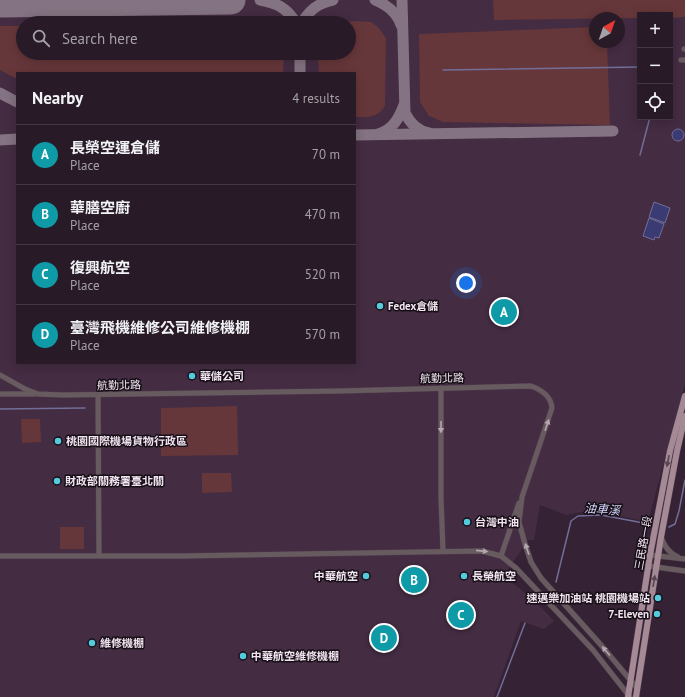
<!DOCTYPE html>
<html lang="en">
<head>
<meta charset="utf-8">
<style>
  body { margin:0; font-family:"PT Sans","Noto Sans TC",sans-serif; background:#30232f; color:#f1f3f6 }
  .controls { position:absolute; right:12px; top:12px; display:grid; overflow:hidden; border-radius:0px; box-shadow:0 2px 10px #0003 }
  .controls button { width:36px; height:36px; display:grid; place-items:center; padding:0; border:0; border-bottom:1px solid #443844; background:#281a27; color:#f1f3f6; font:20px sans-serif }
  .compass { position:absolute; left:589px; top:12px; width:36px; height:36px; border-radius:50%; background:#281a27; box-shadow:0 2px 10px #0003; rotate:40deg }
  .you { position:absolute; left:466px; top:283px; width:14px; height:14px; margin:-10px; border:3px solid #fff; border-radius:50%; background:#1a73e8; box-shadow:0 0 0 6px #1a73e833 }
  .badge { display:grid; place-items:center; width:26px; height:26px; border-radius:50%; background:#54cadd; color:#fff; font-size:13px; font-weight:700 }
  .pin { position:absolute; translate:-50% -50%; border:2px solid #fff; box-shadow:0 1px 4px #0006 }
  .list { margin:0; padding:0; list-style:none }
  h2 { display:flex; justify-content:space-between; align-items:center; height:52px; margin:0; padding:0 16px; font-size:17px }
  h2 small { font-size:13px; font-weight:400; color:#a5a1a7 }
  .list li { display:grid; grid-template-columns:26px 1fr auto; gap:12px; align-items:center; box-sizing:border-box; height:60px; padding:0 16px; border-top:1px solid #443844 }
  .list b { display:block; font-size:15px; white-space:nowrap }
  .list p { margin:0; font-size:13px; white-space:nowrap; color:#a5a1a7 }
  .list em { font-size:13px; font-style:normal; color:#a5a1a7 }
  .icon { flex:none; width:22px; height:22px; fill:none; stroke:currentColor; stroke-width:2; stroke-linecap:round; stroke-linejoin:round }
  .map { position:relative; flex:none; width:685px; height:697px; overflow:hidden }
  .search { position:absolute; background:#281a27; box-shadow:0 2px 10px #0003; left:16px; top:16px; width:340px; height:44px; display:flex; align-items:center; gap:10px; box-sizing:border-box; padding:0 14px; border-radius:22px; color:#a5a1a7; font-size:15px }
  .panel { position:absolute; background:#281a27; box-shadow:0 2px 10px #0003; left:16px; top:72px; width:340px; height:292px; border-radius:0px }
  .map>svg:first-child { display:block }
  .built { fill:#442c42; fill-rule:evenodd }
  .green { fill:#66373a }
  .water { fill:#3b3b73; stroke:#726e98 }
  .lines { fill:none; stroke-linecap:round; stroke-linejoin:round }
  .stream { stroke:#726e98; stroke-width:1.5 }
  .taxiway { stroke:#847382; stroke-width:11 }
  .runway { stroke:#847382; stroke-width:29 }
  .minor-casing { stroke:#4f3d4e; stroke-width:6 }
  .major-casing { stroke:#4f3d4e; stroke-width:7 }
  .minor { stroke:#685b60; stroke-width:5 }
  .major { stroke:#a58a95; stroke-width:6 }
  .oneway { fill:#b3a6af }
  .oneway2 { fill:#574650 }
  .poi-dot { fill:#54cadd; stroke:#170f17; stroke-width:1.5 }
  .labels { text-anchor:middle; dominant-baseline:central; stroke-width:3; stroke-linejoin:round; paint-order:stroke }
  .poi-label { font-size:11px; font-weight:bold; fill:#f1e4f0; stroke:#170f17; text-anchor:start }
  .street-label { font-size:11px; fill:#f1e4f0; stroke:#170f17 }
  .water-label { font-size:12px; font-style:italic; fill:#d3d6fa; stroke:#170f17 }
</style>
</head>
<body>
<div class="map">
<svg width="685" height="697" viewBox="0 0 685 697">
  <rect width="100%" height="100%" fill="#352234"/>
  <path class="built" d="M0 0H685V384L648 522 601 512H581L566 515 540 505 534 540H528L504 576 534 600 554 621 544 629 521 621 494 697H0ZM640 15H670V117H640ZM595 18H619V42H595ZM23 23H349V53H23ZM17 73H355V363H17Z"/>
  <g class="green">
    <polygon points="493,0 685,0 685,17 670,18 670,15 640,15 640,18 494,20"/>
    <path d="M354 21 371 22 378 27 386 38 385 106C378 118 368 117 355 117V73H319L318 53H349V23H338Z"/>
    <polygon points="0,26 23,26 23,53 284,53 283,73 17,73 17,79 0,70"/>
    <polygon points="595,27 595,42 607,42 610,125 443,122 429,116 420,102 419,34"/>
    <polygon points="237,406 238,455 161,456 161,408"/>
    <polygon points="21,419 40,419 41,442 22,443"/>
    <polygon points="202,473 231,473 232,492 202,493"/>
    <rect x="60" y="527" width="24" height="22"/>
  </g>
  <g class="water">
    <circle cx="678" cy="135" r="6"/>
    <polygon points="654,202 670,208 665,223 649,217"/>
    <polygon points="649,218 664,224 659,238 655,237 654,240 643,236"/>
  </g>
  <g class="lines">
    <g class="stream">
      <polyline points="443,70 640,67"/>
      <polyline points="640,155 650,117"/>
      <polyline points="0,409 85,408"/>
      <polyline points="669,527 675,524 679,511 685,480"/>
      <polyline points="556,582 571,521 578,516 601,515 649,524"/>
      <polyline points="497,697 525,623"/>
    </g>
    <g class="taxiway">
      <path d="M260 0C277 3 287 8 296 23"/>
      <path d="M375 0C387 5 397 12 401 25"/>
      <path d="M402 0 405 113C410 123 417 131 429 133"/>
      <path d="M302 23C309 10 318 3 333 0"/>
      <polyline points="300,53 300,73"/>
      <polyline points="0,93 17,102"/>
      <path d="M378 134C393 130 399 118 404 105"/>
      <polyline points="355,135 613,131"/>
      <polyline points="0,140 17,139"/>
    </g>
    <polyline class="runway" points="0,3 231,0"/>
    <defs>
      <g id="minor">
        <polyline points="684,49 685,49"/>
        <polyline points="681,60 685,60"/>
        <path d="M0 375 25 389 38 394 63 395 340 391 531 386C542 390 551 396 552 408L522 497 519 522 525 544 531 562 541 578 601 645 637 688"/>
        <polyline points="441,388 441,498 443,551"/>
        <polyline points="0,394 35,394"/>
        <polyline points="98,395 99,555"/>
        <path d="M661 537C665 547 669 553 678 557"/>
        <polyline points="650,555 685,559"/>
        <polyline points="0,556 182,556 482,551 501,556 516,568 593,650 630,697"/>
        <polyline points="501,556 519,503"/>
        <polyline points="649,566 685,571"/>
      </g>
      <g id="major">
        <polyline points="628,697 650,555 670,451 685,396"/>
        <polyline points="636,697 661,537 677,451 685,416"/>
      </g>
    </defs>
    <use href="#minor" class="minor-casing"/>
    <use href="#major" class="major-casing"/>
    <use href="#minor" class="minor"/>
    <use href="#major" class="major"/>
  </g>
  <defs><path id="oneway-solid" d="M-6-.8H1V-3.2L6.5 0L1 3.2V.8H-6Z"/></defs>
  <g class="oneway">
    <use href="#oneway-solid" transform="translate(547 425) rotate(-71)"/>
    <use href="#oneway-solid" transform="translate(441 427) rotate(90)"/>
    <use href="#oneway-solid" transform="translate(527 549) rotate(-108)"/>
    <use href="#oneway-solid" transform="translate(482 551) rotate(6)"/>
    <use href="#oneway-solid" transform="translate(606 651) rotate(-131)"/>
  </g>
  <g class="oneway2">
    <use href="#oneway-solid" transform="translate(668 461) rotate(101)"/>
    <use href="#oneway-solid" transform="translate(654 581) rotate(-81)"/>
  </g>
  <g class="poi-dot">
    <circle cx="380" cy="306" r="4"/>
    <circle cx="192" cy="376" r="4"/>
    <circle cx="58" cy="441" r="4"/>
    <circle cx="57" cy="481" r="4"/>
    <circle cx="467" cy="522" r="4"/>
    <circle cx="366" cy="576" r="4"/>
    <circle cx="464" cy="576" r="4"/>
    <circle cx="658" cy="598" r="4"/>
    <circle cx="657" cy="614" r="4"/>
    <circle cx="92" cy="643" r="4"/>
    <circle cx="243" cy="656" r="4"/>
  </g>
  <g class="labels">
    <g class="poi-label">
      <text x="388" y="306">Fedex倉儲</text>
      <text x="200" y="376">華儲公司</text>
      <text x="66" y="441">桃園國際機場貨物行政區</text>
      <text x="65" y="481">財政部關務署臺北關</text>
      <text x="475" y="522">台灣中油</text>
      <text x="358" y="576" text-anchor="end">中華航空</text>
      <text x="472" y="576">長榮航空</text>
      <text x="650" y="598" text-anchor="end">速邁樂加油站 桃園機場站</text>
      <text x="649" y="614" text-anchor="end">7-Eleven</text>
      <text x="100" y="643">維修機棚</text>
      <text x="251" y="656">中華航空維修機棚</text>
    </g>
    <g class="street-label">
      <text transform="translate(442 378) rotate(-1)">航勤北路</text>
      <text transform="translate(119 385) rotate(-1)">航勤北路</text>
      <text transform="translate(643 543) rotate(-80)">三民路一段</text>
    </g>
    <g class="water-label">
      <text transform="translate(602 509) rotate(4)">油車溪</text>
    </g>
  </g>
</svg>
<div class="controls">
<button>+</button>
<button>−</button>
<button><svg class="icon" aria-label="locate" viewBox="0 0 24 24"><circle cx="12" cy="12" r="6"/><path d="M12 2v4M12 18v4M2 12h4M18 12h4"/></svg></button>
</div>
<svg class="compass" viewBox="-18 -18 36 36"><path d="M0-13l5 13h-10z" fill="#e53935"/><path d="M0 13l5-13h-10z" fill="#a5a1a7"/></svg>
<div class="you"></div>
<div class="pin badge" style="left:504px;top:312px;background:#0f9aa8">A</div>
<div class="pin badge" style="left:414px;top:580px;background:#0f9aa8">B</div>
<div class="pin badge" style="left:461px;top:615px;background:#0f9aa8">C</div>
<div class="pin badge" style="left:384px;top:638px;background:#0f9aa8">D</div>
<div class="search"><svg class="icon" aria-label="search" viewBox="0 0 24 24"><circle cx="10" cy="10" r="6"/><path d="M15 15l6 6"/></svg>Search here</div>
<section class="panel">
<h2>Nearby<small>4 results</small></h2>
<ul class="list">
<li><span class="badge" style="background:#0f9aa8">A</span><div><b>長榮空運倉儲</b><p>Place</p></div><em>70 m</em></li>
<li><span class="badge" style="background:#0f9aa8">B</span><div><b>華膳空廚</b><p>Place</p></div><em>470 m</em></li>
<li><span class="badge" style="background:#0f9aa8">C</span><div><b>復興航空</b><p>Place</p></div><em>520 m</em></li>
<li><span class="badge" style="background:#0f9aa8">D</span><div><b>臺灣飛機維修公司維修機棚</b><p>Place</p></div><em>570 m</em></li>
</ul>
</section>
</div>
</body>
</html>
